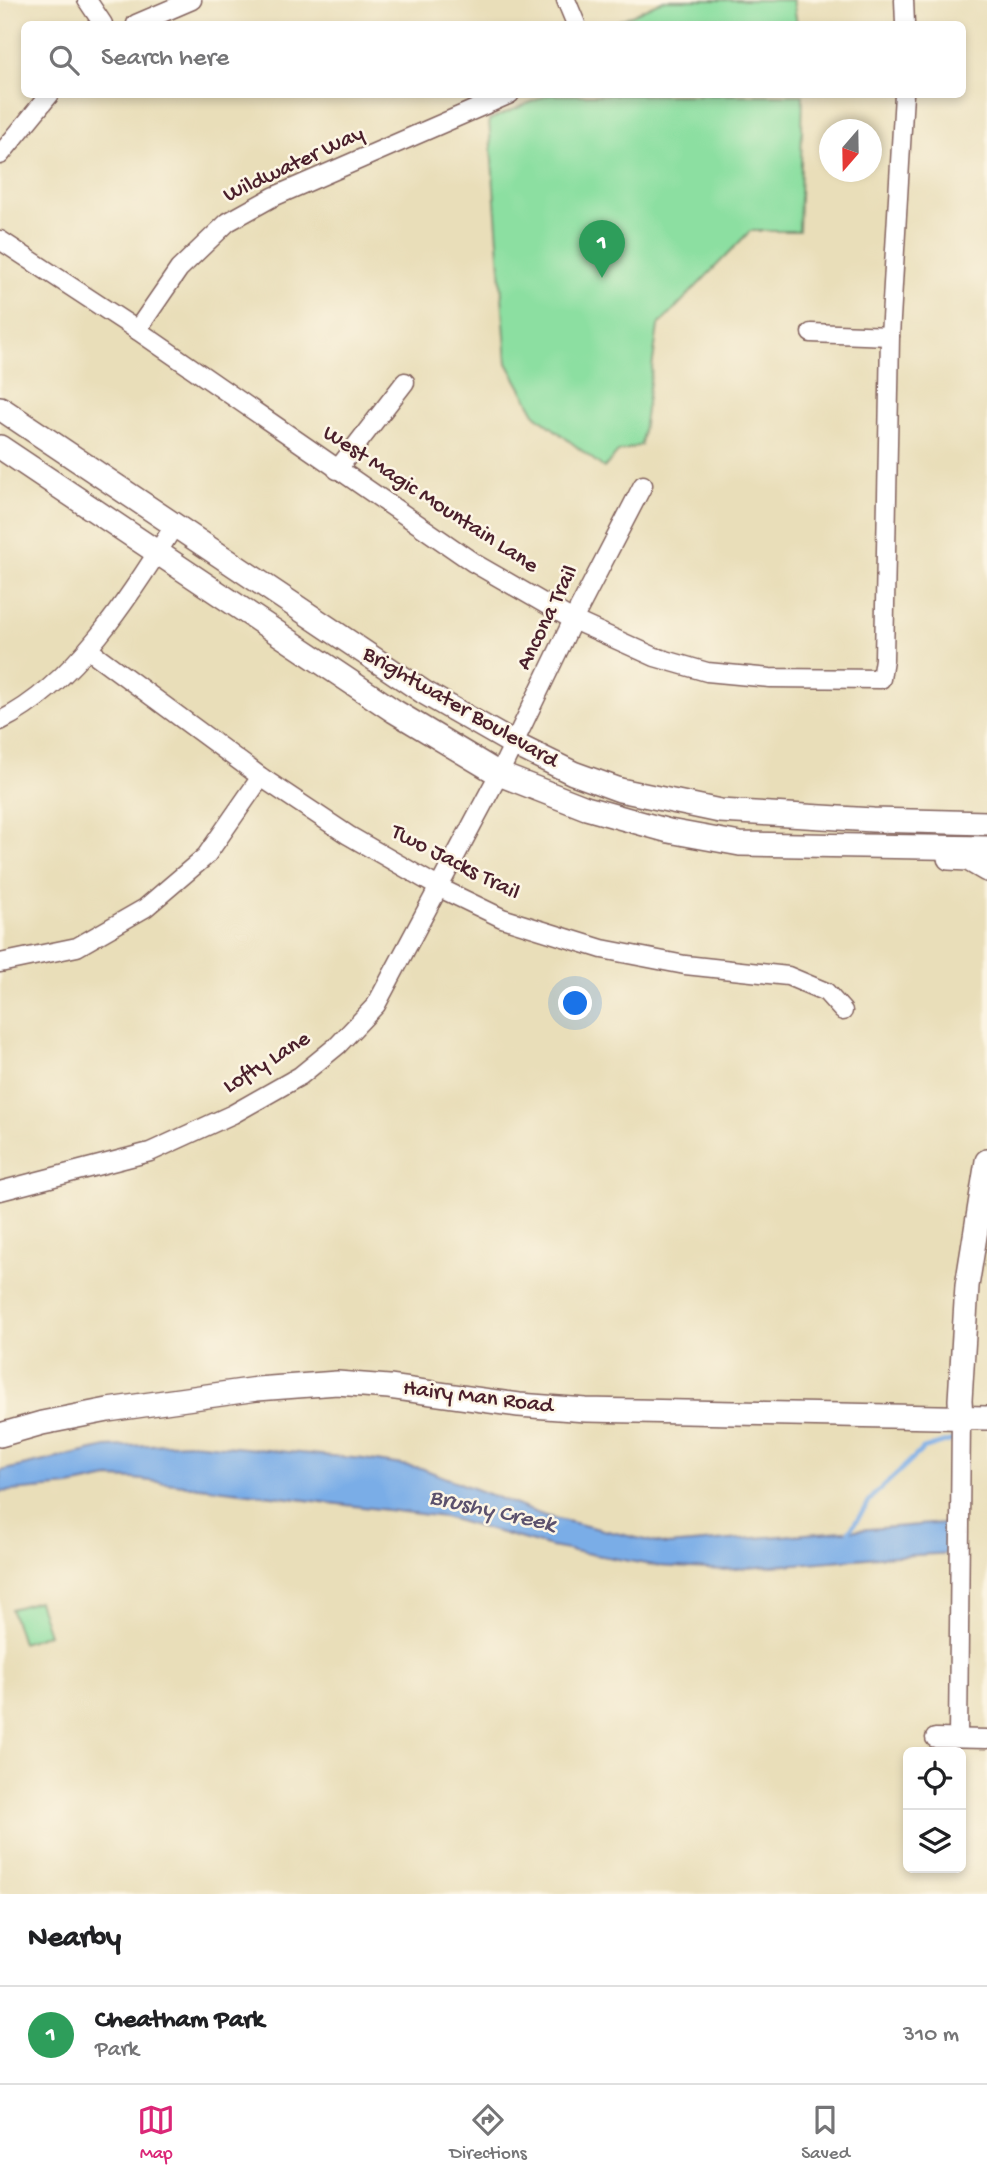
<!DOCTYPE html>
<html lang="en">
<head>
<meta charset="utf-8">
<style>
  body { margin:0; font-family:"Gochi Hand",sans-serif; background:#f6f6f6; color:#202124 }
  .controls { position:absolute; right:21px; bottom:21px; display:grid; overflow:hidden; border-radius:10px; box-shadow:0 4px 10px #0003 }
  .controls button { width:63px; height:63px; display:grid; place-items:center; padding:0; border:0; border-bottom:2px solid #e0e0e0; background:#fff; color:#202124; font:35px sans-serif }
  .compass { position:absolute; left:819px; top:119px; width:63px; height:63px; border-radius:50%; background:#fff; box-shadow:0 4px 10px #0003; rotate:200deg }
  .you { position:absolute; left:576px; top:1004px; width:24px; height:24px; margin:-18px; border:5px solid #fff; border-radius:50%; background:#1a73e8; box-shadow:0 0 0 10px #1a73e833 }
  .badge { display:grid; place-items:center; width:46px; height:46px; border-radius:50%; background:#db2777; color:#fff; font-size:23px; font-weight:700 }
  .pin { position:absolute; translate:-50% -58px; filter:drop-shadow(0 2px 4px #0008) }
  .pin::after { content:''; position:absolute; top:37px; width:24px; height:21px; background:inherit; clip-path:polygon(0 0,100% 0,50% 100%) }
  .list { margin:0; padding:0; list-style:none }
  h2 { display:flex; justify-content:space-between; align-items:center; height:91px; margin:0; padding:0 28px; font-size:30px }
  h2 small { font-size:23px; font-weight:400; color:#757577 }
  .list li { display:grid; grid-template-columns:46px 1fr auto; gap:21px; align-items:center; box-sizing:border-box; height:98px; padding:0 28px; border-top:2px solid #e0e0e0 }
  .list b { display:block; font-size:26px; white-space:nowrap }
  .list p { margin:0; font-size:23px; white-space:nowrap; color:#757577 }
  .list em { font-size:23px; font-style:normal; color:#757577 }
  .icon { flex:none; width:38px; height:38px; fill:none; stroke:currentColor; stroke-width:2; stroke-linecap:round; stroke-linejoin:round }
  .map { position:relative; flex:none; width:987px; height:1894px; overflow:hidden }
  .search { position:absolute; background:#fff; box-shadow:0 4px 10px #0003; left:21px; right:21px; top:21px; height:77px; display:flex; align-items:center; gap:18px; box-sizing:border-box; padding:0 24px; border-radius:10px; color:#757577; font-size:26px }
  .sheet { height:189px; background:#fff }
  nav { display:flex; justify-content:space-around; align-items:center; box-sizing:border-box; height:98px; border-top:2px solid #e0e0e0; background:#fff; font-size:19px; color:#757577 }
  nav a { display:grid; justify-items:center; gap:4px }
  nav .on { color:#db2777 }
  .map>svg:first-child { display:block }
  .green { fill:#8cdfa1; stroke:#6b7f66; stroke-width:2 }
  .water { fill:#7aade7; stroke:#626689; stroke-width:2 }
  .pier { fill:#e9deb9 }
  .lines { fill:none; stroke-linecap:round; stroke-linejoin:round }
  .stream { stroke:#7aade7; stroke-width:4.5 }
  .minor-casing { stroke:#82625d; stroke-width:21 }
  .tertiary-casing { stroke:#82625d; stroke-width:26 }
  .minor { stroke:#fff; stroke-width:18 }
  .tertiary { stroke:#fff; stroke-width:23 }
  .labels { text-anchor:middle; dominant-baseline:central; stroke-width:5; stroke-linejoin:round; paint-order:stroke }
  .street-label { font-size:23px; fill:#4a1f2b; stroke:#fcf5e5 }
  .water-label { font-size:24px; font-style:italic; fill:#5b516d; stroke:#fcf5e5 }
</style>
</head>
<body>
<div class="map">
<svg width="987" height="1894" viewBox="0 0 987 1894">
  <rect width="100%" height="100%" fill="#fcf5e5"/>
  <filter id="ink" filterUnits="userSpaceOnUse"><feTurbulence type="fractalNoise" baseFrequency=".0143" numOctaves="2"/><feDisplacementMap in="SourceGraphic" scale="14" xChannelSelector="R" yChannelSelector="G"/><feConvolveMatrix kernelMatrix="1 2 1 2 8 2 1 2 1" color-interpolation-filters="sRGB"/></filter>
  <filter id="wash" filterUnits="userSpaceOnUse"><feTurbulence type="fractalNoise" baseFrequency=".00686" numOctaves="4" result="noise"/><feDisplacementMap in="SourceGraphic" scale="28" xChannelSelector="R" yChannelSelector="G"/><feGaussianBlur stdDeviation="1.57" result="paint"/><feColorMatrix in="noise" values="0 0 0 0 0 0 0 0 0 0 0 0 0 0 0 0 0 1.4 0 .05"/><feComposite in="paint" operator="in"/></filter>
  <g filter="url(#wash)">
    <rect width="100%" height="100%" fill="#e9deb9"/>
    <g class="green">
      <polygon points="664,0 793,0 797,24 612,24"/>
      <polygon points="548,95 803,95 799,231 750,231 658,326 641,445 618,452 604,468 536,415 507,363 489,120"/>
      <polygon points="38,1601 49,1634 22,1643 11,1609"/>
    </g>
    <polygon class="water" points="191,1443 364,1459 421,1468 545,1516 666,1545 970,1521 955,1553 878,1557 724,1570 657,1566 551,1547 444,1517 134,1479 109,1478 70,1486 0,1492 0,1471 106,1447"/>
    <polygon class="pier" points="970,1518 987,1524 987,1560 946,1557 947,1520"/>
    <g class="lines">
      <polyline class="stream" points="847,1534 875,1494 923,1449 956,1439"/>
    </g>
  </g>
  <g filter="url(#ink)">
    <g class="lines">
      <defs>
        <g id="minor">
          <polyline points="87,0 103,24"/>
          <polyline points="566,0 576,24"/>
          <polyline points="904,0 905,24"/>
          <polyline points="136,24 192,0"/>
          <polyline points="0,155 50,94"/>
          <polyline points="0,240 137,330 474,563 573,620 655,657 707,672 770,678 881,679 884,659 890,336 904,94"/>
          <polyline points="137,330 179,269 228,222 273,197 510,94"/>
          <polyline points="811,333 890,336"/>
          <polyline points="337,470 405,382"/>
          <polyline points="89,650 261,777 348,835 440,888 502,918 602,949 685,965 788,976 826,992 843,1011"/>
          <path d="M0 721C74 685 132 594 174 526"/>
          <polyline points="0,963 77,947 145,908 206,856 261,777"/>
          <polyline points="0,1191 150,1152 233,1114 300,1076 338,1045 376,1005 499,774 573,620 643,485"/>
          <polyline points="935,1738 987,1739"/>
          <polyline points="958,1738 961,1418"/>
        </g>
        <g id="tertiary">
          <polyline points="0,408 425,693 514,744 573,773 620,790 720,811 873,820 987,823"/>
          <polyline points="0,447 394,711 499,774 586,808 669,831 740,844 987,848"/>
          <polyline points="949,858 968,859 987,870"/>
          <polyline points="961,1418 960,1400 967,1286 987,1161"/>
          <polyline points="0,1435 42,1423 108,1410 257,1389 337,1383 389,1387 519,1405 586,1410 987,1418"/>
        </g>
      </defs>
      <use href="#minor" class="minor-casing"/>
      <use href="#tertiary" class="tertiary-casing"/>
      <use href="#minor" class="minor"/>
      <use href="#tertiary" class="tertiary"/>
    </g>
  </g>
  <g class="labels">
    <g class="street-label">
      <text transform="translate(294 165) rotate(-25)">Wildwater Way</text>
      <text transform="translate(430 500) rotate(33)">West Magic Mountain Lane</text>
      <text transform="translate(548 618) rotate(-64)">Ancona Trail</text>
      <text transform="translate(460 708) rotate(30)">Brightwater Boulevard</text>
      <text transform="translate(455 863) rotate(27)">Two Jacks Trail</text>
      <text transform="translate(267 1063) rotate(-32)">Lofty Lane</text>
      <text transform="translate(478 1398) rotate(7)">Hairy Man Road</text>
    </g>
    <g class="water-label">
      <text transform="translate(492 1512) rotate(13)">Brushy Creek</text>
    </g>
  </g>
</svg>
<div class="controls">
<button><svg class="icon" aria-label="locate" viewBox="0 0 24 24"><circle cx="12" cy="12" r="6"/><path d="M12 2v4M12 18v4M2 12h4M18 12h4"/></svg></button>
<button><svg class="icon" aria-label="layers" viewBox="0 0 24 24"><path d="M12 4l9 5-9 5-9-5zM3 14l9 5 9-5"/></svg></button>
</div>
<svg class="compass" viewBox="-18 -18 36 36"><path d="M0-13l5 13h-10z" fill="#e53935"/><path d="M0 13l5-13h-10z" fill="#757577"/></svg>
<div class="you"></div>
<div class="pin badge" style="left:602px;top:278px;background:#2e9e5b">1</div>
<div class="search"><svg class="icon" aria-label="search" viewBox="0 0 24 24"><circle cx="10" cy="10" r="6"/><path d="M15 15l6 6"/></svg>Search here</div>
</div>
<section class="sheet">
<h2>Nearby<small></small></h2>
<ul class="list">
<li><span class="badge" style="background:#2e9e5b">1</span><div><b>Cheatham Park</b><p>Park</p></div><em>310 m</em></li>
</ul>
</section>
<nav>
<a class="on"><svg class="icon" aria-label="map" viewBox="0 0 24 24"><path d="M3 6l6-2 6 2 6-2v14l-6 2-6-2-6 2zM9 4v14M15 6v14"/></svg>Map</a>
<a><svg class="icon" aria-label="directions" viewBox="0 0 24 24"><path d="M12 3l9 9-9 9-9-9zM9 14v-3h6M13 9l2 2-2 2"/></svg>Directions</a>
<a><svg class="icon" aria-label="saved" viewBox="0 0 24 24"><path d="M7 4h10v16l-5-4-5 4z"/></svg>Saved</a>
</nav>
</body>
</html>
